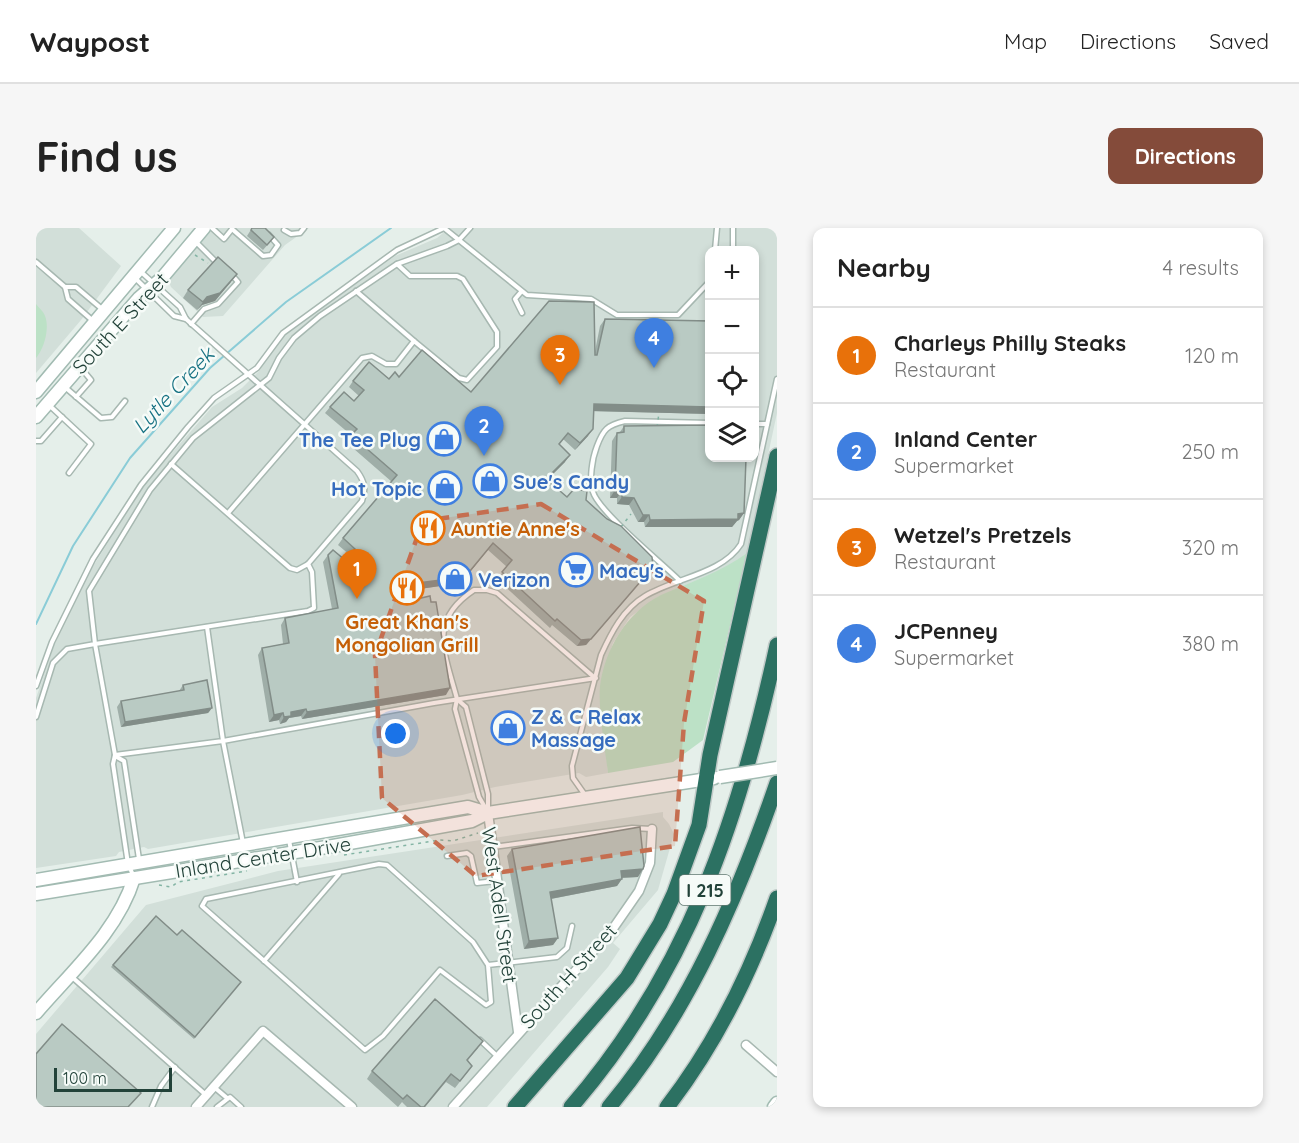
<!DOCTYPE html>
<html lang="en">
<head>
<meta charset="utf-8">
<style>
  body { margin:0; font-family:Quicksand,sans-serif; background:#f6f6f6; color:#222 }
  .controls { position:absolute; right:18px; top:18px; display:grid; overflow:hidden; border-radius:12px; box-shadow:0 3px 9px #0003 }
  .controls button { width:54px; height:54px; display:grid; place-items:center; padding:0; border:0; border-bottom:2px solid #e0e0e0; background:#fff; color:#222; font:30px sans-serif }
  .scale { position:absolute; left:18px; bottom:15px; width:118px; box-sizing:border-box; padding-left:6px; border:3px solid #224239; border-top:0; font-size:16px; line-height:21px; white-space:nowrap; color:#224239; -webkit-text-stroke:4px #f6fbf8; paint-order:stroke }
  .you { position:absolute; left:360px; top:506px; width:21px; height:21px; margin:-15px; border:4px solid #fff; border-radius:50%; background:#1a73e8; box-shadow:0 0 0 9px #1a73e833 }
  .badge { display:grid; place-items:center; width:39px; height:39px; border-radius:50%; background:#844b3a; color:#fff; font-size:20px; font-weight:700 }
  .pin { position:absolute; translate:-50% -50px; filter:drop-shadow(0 2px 3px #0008) }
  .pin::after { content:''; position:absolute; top:32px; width:21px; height:18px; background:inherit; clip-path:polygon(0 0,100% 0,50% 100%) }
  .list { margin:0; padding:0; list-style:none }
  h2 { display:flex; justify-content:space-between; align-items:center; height:78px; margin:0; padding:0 24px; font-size:26px }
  h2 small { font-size:20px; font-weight:400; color:#767676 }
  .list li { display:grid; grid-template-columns:39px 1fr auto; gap:18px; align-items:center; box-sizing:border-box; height:96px; padding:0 24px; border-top:2px solid #e0e0e0 }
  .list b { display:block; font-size:22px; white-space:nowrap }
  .list p { margin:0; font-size:20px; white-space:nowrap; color:#767676 }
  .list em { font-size:20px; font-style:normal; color:#767676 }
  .icon { flex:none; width:33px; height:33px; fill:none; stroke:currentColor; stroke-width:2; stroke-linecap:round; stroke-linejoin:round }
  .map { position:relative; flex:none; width:741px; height:879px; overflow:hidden; border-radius:12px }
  header { display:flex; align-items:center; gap:36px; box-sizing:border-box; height:84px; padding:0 30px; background:#fff; border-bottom:2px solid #e0e0e0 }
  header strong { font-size:28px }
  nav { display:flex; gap:33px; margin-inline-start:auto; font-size:21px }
  .intro { display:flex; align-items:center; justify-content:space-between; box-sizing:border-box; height:144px; padding:0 36px }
  h1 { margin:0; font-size:42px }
  .button { padding:15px 27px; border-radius:12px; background:#844b3a; color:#fff; font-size:21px; font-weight:700 }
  main { display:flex; gap:36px; padding:0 36px }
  aside { flex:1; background:#fff; border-radius:12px; box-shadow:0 3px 9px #0003 }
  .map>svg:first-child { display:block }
  .built { fill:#d2dfd9; fill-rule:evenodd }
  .green { fill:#bce1c6 }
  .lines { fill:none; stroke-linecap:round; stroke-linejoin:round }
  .stream { stroke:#8accd7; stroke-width:2 }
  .lane-casing { stroke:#a7b8b1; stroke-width:7 }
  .street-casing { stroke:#a7b8b1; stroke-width:11 }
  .secondary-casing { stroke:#a2bbb2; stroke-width:15 }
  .highway-casing { stroke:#c1cac8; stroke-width:18 }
  .path { stroke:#83b4a4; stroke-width:1.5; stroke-dasharray:3 4.5; stroke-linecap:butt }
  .lane { stroke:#fff; stroke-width:4 }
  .street { stroke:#fff; stroke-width:8 }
  .secondary { stroke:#fff; stroke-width:12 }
  .highway { stroke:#2c7162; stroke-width:15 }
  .secondary-bridge-casing { stroke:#a2bbb2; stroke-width:15; stroke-linecap:butt }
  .path-bridge { stroke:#83b4a4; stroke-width:1.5; stroke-dasharray:3 4.5; stroke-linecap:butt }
  .secondary-bridge { stroke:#fff; stroke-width:12 }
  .wall { fill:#9faea8 }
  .shaded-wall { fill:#828d88 }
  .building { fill:#b9cac3; stroke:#828d88; stroke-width:1.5 }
  .marked { fill:#c56e50; fill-opacity:0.2; stroke:#c56e50; stroke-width:4.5; stroke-dasharray:12 8; stroke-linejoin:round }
  .labels { text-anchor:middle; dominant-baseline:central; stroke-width:5; stroke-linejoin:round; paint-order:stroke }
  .shield { fill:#f6fbf8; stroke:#627a72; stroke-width:1.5 }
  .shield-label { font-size:18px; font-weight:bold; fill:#224239 }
  .street-label { font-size:20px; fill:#224239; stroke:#f6fbf8 }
  .shop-label { font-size:20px; font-weight:bold; fill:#366cbe; stroke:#f6fbf8; text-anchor:start }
  .food-label { font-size:20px; font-weight:bold; fill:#c56008; stroke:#f6fbf8; text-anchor:start }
  .water-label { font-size:21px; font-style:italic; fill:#177283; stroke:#f6fbf8 }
</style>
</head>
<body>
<header>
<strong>Waypost</strong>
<nav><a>Map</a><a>Directions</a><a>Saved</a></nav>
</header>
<div class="intro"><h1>Find us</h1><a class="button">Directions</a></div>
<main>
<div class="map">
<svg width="741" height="879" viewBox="0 0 741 879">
  <rect width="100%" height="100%" fill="#e5efea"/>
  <g class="built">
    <polygon points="0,0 43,0 85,38 45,92 0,145"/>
    <polygon points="178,0 273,0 249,17 187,88 167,89 135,59 132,52"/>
    <path d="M413 0H741V185L711 325 692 339 622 369 594 389 577 415 564 459 572 545 550 549 543 545 459 559 426 567 112 621 108 619 83 624 80 628 0 640V470L18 418 46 356 108 257 176 179 206 160 224 142 236 120 252 104 359 28 401 10ZM674 22H718V230H674Z"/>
    <polygon points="627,584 627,589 633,596 638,606 622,662 577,715 584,721 572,739 451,879 0,879 0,806 110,677 242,643"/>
  </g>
  <g class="green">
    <path d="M0 76C3 80 8 84 9 88 14 100 8 121 0 130Z"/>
    <path d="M711 325 667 512 637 534 572 545C569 521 562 481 564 458 569 421 591 384 625 367 655 354 685 344 711 325Z"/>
  </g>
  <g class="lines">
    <polyline class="stream" points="0,396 37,318 94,230 174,140 250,74 355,0"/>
    <defs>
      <g id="lane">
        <polyline points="176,0 188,11 196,1"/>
        <polyline points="408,0 491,67 555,71 581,87 642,87 674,53"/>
        <polyline points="196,1 227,28 235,27 242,17 233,7"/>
        <polyline points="248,2 255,6 264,5 268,0"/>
        <polyline points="160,14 182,36"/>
        <polyline points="679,22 681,0"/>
        <polyline points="697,22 697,0"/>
        <polyline points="0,34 29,59"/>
        <path d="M104 43 144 79 150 91 321 243C329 254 330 261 326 273L272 336 261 342 254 340 135 236"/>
        <polyline points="99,50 138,88 150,91"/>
        <polyline points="320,63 378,113"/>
        <polyline points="485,64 479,71 486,85"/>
        <polyline points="56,92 32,71 29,59 40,59 66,81"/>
        <polyline points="155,96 168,81 182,76 202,54 195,46"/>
        <polyline points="30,160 65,190 76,189 89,173"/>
        <polyline points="40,169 55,152 45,140"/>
        <polyline points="14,178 55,216 33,245"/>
        <polyline points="718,196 731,196"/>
        <polyline points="0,213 5,213 26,189"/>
        <polyline points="192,285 326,130 336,128 350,136 360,136 378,113 423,150 431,152 461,119 461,104 427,51 421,48 374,48 361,36"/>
        <path d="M644 353C626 335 563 284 557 264 553 251 556 231 561 218 567 202 571 197 589 193L674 195"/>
        <polyline points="0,458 16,414 57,331 105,257 152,199 178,170 221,140 247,105 361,22 408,0"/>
        <polyline points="422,472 430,479 452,566 452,584"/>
        <polyline points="0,489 17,435 31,421 59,416 53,363 114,262 157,210 233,150 243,130 258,110 284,88 361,36 411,18 423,12 434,0"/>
        <polyline points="79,527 187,513 171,399"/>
        <polyline points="79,528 88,533 103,631"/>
        <path d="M549 567 537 550 536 538 565 427C575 405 587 381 609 368 639 350 686 346 705 316L741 151"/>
        <path d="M450 581 443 569 419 481 421 471C409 425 391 393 438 362H451L461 365 559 450"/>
        <polyline points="253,612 261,654"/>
        <polyline points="207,615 187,513 398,475 560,450"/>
        <polyline points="457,619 596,600 616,601"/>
        <polyline points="411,628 431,625 435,628 441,655 460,653"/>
        <polyline points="98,649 92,636 77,536 79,527 59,416 272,383 278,380 276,344 272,336"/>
        <polyline points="228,733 303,646"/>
        <polyline points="452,737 455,774 450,777 404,742 347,808 329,822 166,678 170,671 343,636 351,637 437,714 452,737 521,729 531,720 536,698"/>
        <polyline points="36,749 170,867"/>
        <polyline points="444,812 461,828"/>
        <polyline points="178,859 191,870"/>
        <polyline points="116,879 125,858 139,839"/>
        <polyline points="181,879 194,869 205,879"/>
      </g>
      <g id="street">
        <polyline points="452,585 482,804"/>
        <polyline points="710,817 741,844"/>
        <polyline points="160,879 227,803 316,879"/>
        <polyline points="417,879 576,702 603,663 614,635 616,601"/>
      </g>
      <g id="secondary">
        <polyline points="0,164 138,0"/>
        <polyline points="0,189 103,70 126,50 168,0"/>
        <polyline points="0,652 432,579 452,585"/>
        <polyline points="0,666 297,618 436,593 452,585 678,550"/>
        <path d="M0 785C36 743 82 703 98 650"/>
        <polyline points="738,879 741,875"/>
      </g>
      <g id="highway">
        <polyline points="479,879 591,750 624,696 638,666 663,597 674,527 741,228"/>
        <path d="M535 879C653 743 704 589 741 417"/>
        <path d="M573 879C652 785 701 671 741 555"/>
        <path d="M631 879C679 817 715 744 741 670"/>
      </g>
    </defs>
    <use href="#lane" class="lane-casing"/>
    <use href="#street" class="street-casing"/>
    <use href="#secondary" class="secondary-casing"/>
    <use href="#highway" class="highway-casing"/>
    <g class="path">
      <polyline points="159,27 172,35"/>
      <polyline points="308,627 404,612 417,613 442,605"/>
      <polyline points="123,657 135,659 142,654 211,643"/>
    </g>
    <use href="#lane" class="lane"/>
    <use href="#street" class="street"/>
    <use href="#secondary" class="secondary"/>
    <use href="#highway" class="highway"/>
    <defs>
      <polyline id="secondary-bridge" points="684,549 741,540"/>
    </defs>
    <use href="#secondary-bridge" class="secondary-bridge-casing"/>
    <g class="path-bridge">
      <polyline points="621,199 623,185"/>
      <polyline points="585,299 595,286"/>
    </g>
    <use href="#secondary-bridge" class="secondary-bridge"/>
  </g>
  <g class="wall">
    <polygon points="216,0 234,14 227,22 211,8"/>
    <polygon points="195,54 179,73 166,77 161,82 147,70 152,62"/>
    <polygon points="569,91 674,93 674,186 558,183 552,208 539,222 527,211 523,216 529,234 511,252 531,269 550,272 612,345 550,417 541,418 516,397 514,400 461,351 471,339 452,322 425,355 383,361 410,467 266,491 265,488 253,490 250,494 244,496 243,492 233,494 222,427 226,420 247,416 245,397 249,390 296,381 287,334 292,327 309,332 314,327 302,317 307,310 356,254 310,214 315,207 289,185 294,179 318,173 323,168 313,159 317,153 353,151 363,149 435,164 559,123 564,98"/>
    <polygon points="588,198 708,285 703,292 701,293 696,299 609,299 608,294 602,294 593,277 581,276 581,270 574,270 576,213 581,205 584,204"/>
    <polygon points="147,457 176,480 172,485 85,499 81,479 85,473 143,463"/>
    <polygon points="476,621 602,649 586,650 581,658 515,671 522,710 517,717 488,721 471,628"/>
    <polygon points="120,688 141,707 205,754 158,811 75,739"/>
    <polygon points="442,820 431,833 436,838 419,860 410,854 389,879 371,879 366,874 362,879 331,851 336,843"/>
  </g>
  <g class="shaded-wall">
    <polygon points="201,46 179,73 166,77 161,82 171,69"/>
    <polygon points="558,176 674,179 674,186 553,183"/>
    <polygon points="557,201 552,208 539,222 544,215"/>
    <polygon points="534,227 529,234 505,258 510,251"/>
    <polygon points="579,262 586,263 581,270 574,270"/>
    <polygon points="586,269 598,270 593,277 581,276"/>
    <polygon points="708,285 703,292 701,293 696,299 609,299 614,292"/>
    <polygon points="607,287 613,287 608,294 602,294"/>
    <polygon points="457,315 425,355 377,362 382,355"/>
    <polygon points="617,339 612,345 550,417 541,418 545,412"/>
    <polygon points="414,460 410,467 266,491 271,484"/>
    <polygon points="176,480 172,485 85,499 89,494"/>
    <polygon points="270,481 265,488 253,490 250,494 244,496 248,489 255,484"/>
    <polygon points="247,485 243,492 233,494 238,487"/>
    <polygon points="607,641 602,649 579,650 585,643"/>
    <polygon points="586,651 581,658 509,672 514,664"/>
    <polygon points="522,710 517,717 488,721 493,713"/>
  </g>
  <g class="building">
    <polygon points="216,0 229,0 238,9 231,17 215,2"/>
    <polygon points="182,29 201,46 184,65 171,69 167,74 152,62"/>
    <polygon points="513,73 558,74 559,127 561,127 569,91 674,93 674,179 558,176 557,201 544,215 532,205 523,216 534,227 510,251 531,269 538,261 551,263 550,272 571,291 585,298 616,329 617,339 555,411 545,412 521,391 519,393 466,344 476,332 457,315 429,349 382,355 385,370 394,368 395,374 400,374 414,460 271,484 270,481 255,484 255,488 248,489 247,485 238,487 226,420 253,415 249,390 302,380 292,327 297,322 309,332 319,321 307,310 361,247 315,207 321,201 294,179 308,164 318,173 328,162 317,153 333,134 353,151 359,144 363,149 386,122 435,164"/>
    <polygon points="674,197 674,230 710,230 708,285 702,286 702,291 614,292 613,287 607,287 598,270 586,269 586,263 579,262 581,205 588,204 588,198"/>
    <polygon points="171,452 176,480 89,494 85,473 148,462 147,457"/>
    <polygon points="604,599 608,638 607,641 585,643 586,651 514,664 522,710 493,713 476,621"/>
    <polygon points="120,688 141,707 146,702 205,754 159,809 77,737"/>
    <polygon points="399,771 447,813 431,832 436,838 424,853 415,846 388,879 385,879 371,867 367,871 336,843"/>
    <polygon points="26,796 105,865 92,879 0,879 0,826"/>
  </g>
  <path class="marked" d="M505 276 668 373 648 495 639 618 440 648 346 570 339 427 387 293Z"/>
  <defs>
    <symbol id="shop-ring" viewBox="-11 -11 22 22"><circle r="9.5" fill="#f6fbf8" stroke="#3f7fe0" stroke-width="1.5"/><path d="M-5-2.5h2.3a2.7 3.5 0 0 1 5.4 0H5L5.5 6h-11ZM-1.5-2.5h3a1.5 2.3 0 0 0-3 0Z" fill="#3f7fe0"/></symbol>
    <symbol id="restaurant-ring" viewBox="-11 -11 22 22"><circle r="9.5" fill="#f6fbf8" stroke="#e8710a" stroke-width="1.5"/><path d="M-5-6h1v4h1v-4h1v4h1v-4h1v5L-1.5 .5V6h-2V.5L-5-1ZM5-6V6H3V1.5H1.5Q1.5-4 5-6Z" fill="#e8710a"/></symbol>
    <symbol id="supermarket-ring" viewBox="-11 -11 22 22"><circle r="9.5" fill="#f6fbf8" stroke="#3f7fe0" stroke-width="1.5"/><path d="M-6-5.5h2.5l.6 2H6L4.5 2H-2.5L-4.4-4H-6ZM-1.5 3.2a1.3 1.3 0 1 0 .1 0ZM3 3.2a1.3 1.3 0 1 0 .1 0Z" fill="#3f7fe0"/></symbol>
  </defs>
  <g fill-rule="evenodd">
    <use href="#shop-ring" x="389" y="192" width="38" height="38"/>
    <use href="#shop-ring" x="435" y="234" width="38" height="38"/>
    <use href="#shop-ring" x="390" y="241" width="38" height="38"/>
    <use href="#restaurant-ring" x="373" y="281" width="38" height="38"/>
    <use href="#supermarket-ring" x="521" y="323" width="38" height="38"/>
    <use href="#shop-ring" x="400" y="332" width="38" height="38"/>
    <use href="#restaurant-ring" x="352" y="341" width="38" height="38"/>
    <use href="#shop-ring" x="453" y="481" width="38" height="38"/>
  </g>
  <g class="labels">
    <rect class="shield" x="643.5" y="647" width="51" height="30" rx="4.5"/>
    <g class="shield-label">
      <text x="669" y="662">I 215</text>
    </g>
    <g class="street-label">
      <text transform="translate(84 95) rotate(-47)">South E Street</text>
      <text transform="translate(227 629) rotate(-9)">Inland Center Drive</text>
      <text transform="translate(464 677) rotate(82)">West Adell Street</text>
      <text transform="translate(532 748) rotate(-48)">South H Street</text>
    </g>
    <g class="shop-label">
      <text x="385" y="211" text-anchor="end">The Tee Plug</text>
      <text x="477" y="253">Sue's Candy</text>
      <text x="386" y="260" text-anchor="end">Hot Topic</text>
      <text x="563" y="342">Macy's</text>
      <text x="442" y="351">Verizon</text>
      <text x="495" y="488">Z &amp; C Relax<tspan x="495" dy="23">Massage</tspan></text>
    </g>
    <g class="food-label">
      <text x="415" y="300">Auntie Anne's</text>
      <text x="371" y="393" text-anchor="middle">Great Khan's<tspan x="371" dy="23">Mongolian Grill</tspan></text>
    </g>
    <g class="water-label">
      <text transform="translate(137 162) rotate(-47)">Lytle Creek</text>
    </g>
  </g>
</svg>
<div class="controls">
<button>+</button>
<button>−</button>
<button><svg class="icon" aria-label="locate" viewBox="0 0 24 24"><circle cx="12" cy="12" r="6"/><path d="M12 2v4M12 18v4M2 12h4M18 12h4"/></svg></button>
<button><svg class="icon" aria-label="layers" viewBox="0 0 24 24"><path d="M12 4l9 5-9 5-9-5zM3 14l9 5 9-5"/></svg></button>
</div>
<div class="scale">100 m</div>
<div class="you"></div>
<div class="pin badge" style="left:321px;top:371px;background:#e8710a">1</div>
<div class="pin badge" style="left:448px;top:228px;background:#3f7fe0">2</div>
<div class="pin badge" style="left:524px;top:157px;background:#e8710a">3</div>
<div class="pin badge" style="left:618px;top:140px;background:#3f7fe0">4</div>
</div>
<aside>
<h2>Nearby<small>4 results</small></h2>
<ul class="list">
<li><span class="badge" style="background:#e8710a">1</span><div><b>Charleys Philly Steaks</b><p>Restaurant</p></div><em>120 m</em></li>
<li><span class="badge" style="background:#3f7fe0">2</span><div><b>Inland Center</b><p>Supermarket</p></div><em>250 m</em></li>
<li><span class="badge" style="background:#e8710a">3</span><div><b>Wetzel's Pretzels</b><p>Restaurant</p></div><em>320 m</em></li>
<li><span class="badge" style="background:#3f7fe0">4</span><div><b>JCPenney</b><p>Supermarket</p></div><em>380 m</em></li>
</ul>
</aside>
</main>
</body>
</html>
